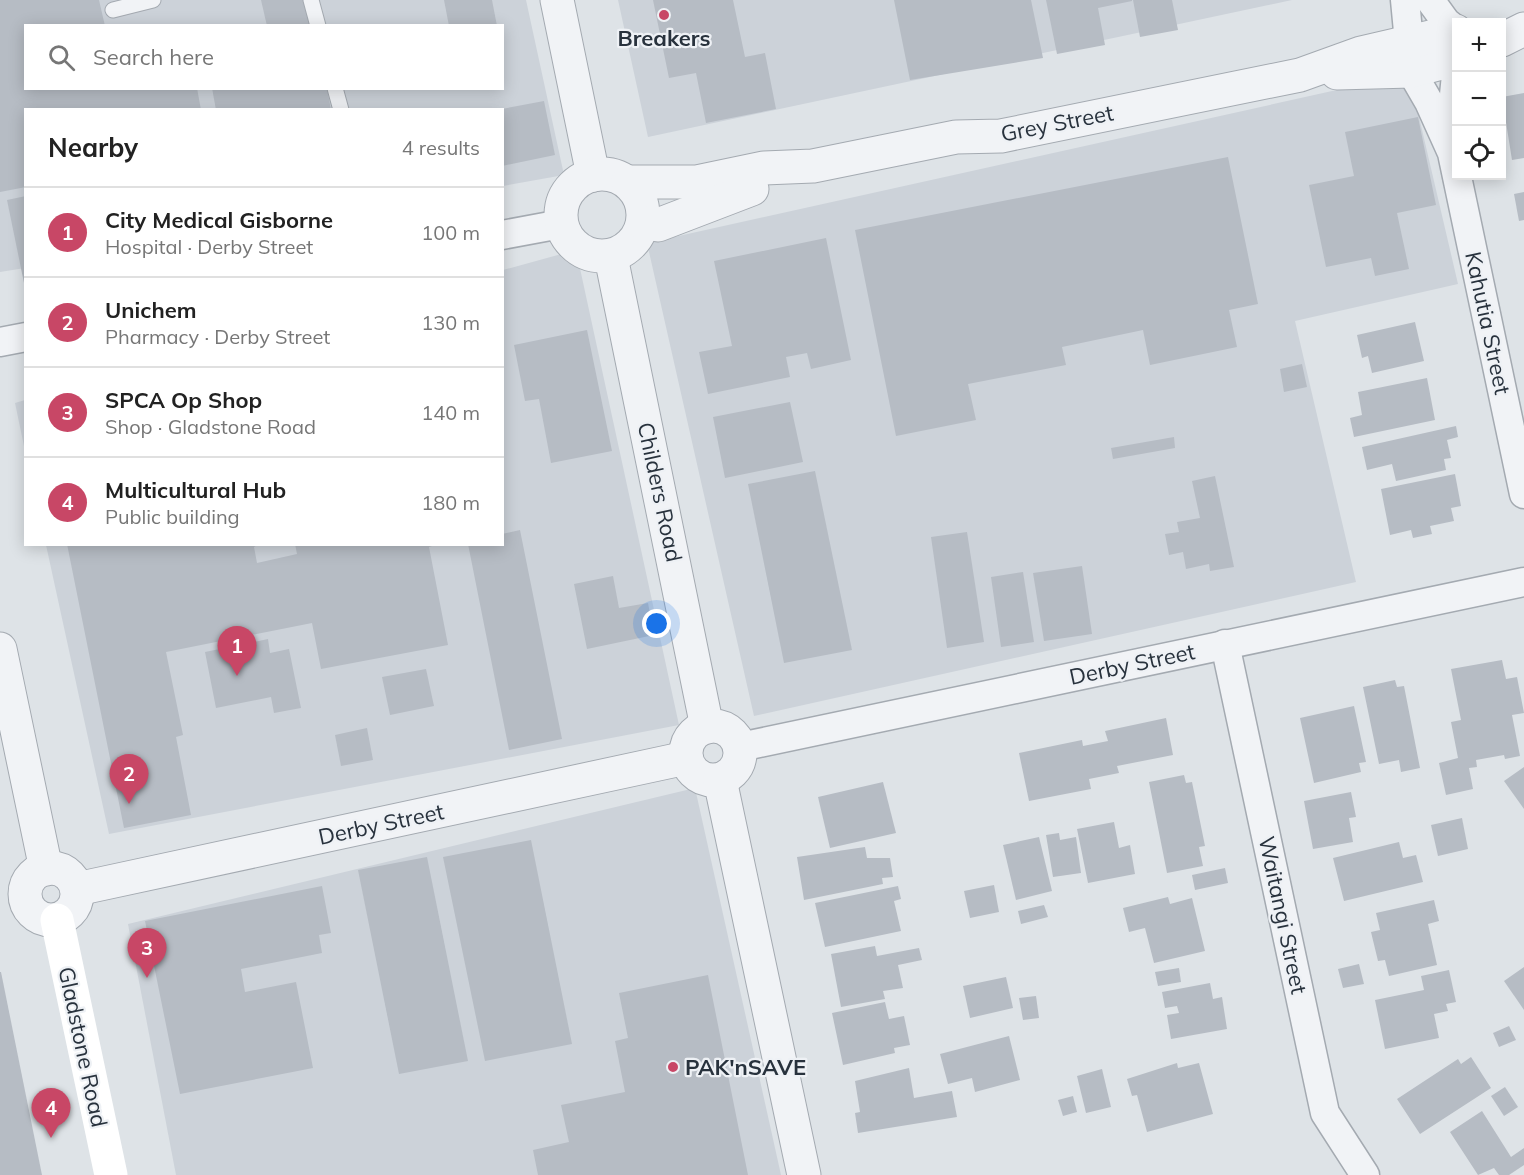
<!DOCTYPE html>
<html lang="en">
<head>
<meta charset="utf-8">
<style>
  body { margin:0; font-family:Mulish,sans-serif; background:#f2f2f2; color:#222 }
  .controls { position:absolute; right:18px; top:18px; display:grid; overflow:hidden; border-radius:0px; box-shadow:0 3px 15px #0003 }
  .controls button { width:54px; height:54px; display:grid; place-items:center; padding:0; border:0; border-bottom:2px solid #e0e0e0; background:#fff; color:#222; font:30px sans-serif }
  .you { position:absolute; left:657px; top:624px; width:21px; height:21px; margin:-15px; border:4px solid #fff; border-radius:50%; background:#1a73e8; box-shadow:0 0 0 9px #1a73e833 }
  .badge { display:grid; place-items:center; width:39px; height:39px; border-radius:50%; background:#c84766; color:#fff; font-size:20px; font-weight:700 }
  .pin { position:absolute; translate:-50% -50px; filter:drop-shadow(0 2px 3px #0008) }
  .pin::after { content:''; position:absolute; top:32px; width:21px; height:18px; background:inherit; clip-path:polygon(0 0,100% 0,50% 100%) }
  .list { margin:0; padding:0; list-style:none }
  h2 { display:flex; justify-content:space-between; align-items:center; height:78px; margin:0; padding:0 24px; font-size:26px }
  h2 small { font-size:20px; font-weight:400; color:#767676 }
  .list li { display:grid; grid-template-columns:39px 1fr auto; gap:18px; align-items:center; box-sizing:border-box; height:90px; padding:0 24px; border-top:2px solid #e0e0e0 }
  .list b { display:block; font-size:22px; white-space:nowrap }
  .list p { margin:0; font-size:20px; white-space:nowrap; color:#767676 }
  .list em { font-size:20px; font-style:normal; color:#767676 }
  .icon { flex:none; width:33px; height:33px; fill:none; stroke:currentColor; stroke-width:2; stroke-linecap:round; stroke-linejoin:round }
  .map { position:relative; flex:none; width:1524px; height:1175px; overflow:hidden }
  .search { position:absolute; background:#fff; box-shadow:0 3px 15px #0003; left:24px; top:24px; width:480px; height:66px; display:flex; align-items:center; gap:15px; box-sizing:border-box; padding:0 21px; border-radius:0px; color:#767676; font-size:22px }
  .panel { position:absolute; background:#fff; box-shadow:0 3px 15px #0003; left:24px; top:108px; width:480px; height:438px; border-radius:0px }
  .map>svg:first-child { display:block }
  .built { fill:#ccd2d9; fill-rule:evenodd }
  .building { fill:#b6bcc4 }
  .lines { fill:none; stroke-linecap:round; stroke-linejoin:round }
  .service-casing { stroke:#a4aab1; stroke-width:17 }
  .minor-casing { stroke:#a4aab1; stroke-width:31 }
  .tertiary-casing { stroke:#a4aab1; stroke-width:35 }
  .service { stroke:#f1f3f6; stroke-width:15 }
  .minor { stroke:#f1f3f6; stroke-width:28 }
  .tertiary { stroke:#f1f3f6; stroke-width:33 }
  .secondary { stroke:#fff; stroke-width:33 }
  .poi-dot { fill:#c84766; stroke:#eef1f5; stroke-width:2 }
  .labels { text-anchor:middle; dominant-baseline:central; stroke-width:4.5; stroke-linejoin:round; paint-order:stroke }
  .poi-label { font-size:22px; font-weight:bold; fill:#28323d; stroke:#eef1f5 }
  .street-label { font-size:22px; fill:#28323d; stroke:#eef1f5 }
</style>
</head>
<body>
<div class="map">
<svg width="1524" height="1175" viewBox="0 0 1524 1175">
  <rect width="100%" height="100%" fill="#dee3e7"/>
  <g class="built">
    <path d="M0 0H526L564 175 503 186 502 110H26L25 268 0 272ZM26 26H502V88H26Z"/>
    <polygon points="618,0 1292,0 648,137"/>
    <polygon points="1409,74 1458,284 1295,321 1356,582 754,716 647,243"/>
    <polygon points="576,250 679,725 109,834 46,545 502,544 503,270"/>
    <polygon points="25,400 26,400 25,451 15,403"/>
    <polygon points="695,788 781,1175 176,1175 128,924"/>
  </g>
  <g class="building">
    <polygon points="0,0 99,0 105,26 26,26 26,88 197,88 201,110 26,110 26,187 0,192"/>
    <polygon points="261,0 309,0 314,26 267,26"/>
    <polygon points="444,0 492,0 497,26 449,26"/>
    <polygon points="653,0 733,0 745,57 765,53 776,109 706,123 696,73 669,78"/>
    <polygon points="894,0 1031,0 1043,58 910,80"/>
    <polygon points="1046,0 1132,0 1132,1 1098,8 1105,45 1057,54"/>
    <polygon points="1133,0 1172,0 1178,30 1140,37"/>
    <polygon points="212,88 327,88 331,110 216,110"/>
    <polygon points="1524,93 1524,158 1512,160 1502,97"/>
    <polygon points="544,101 555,155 502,166 502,109"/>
    <polygon points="1418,117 1436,205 1397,213 1409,269 1375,276 1371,258 1326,267 1309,185 1354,176 1345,132"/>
    <polygon points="1228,157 1258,304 1229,310 1237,347 1150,365 1143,330 1062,347 1066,365 968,384 976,420 896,436 855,230"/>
    <polygon points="1524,192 1524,220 1519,221 1514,194"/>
    <polygon points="26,196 26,283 24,283 7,200"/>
    <polygon points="826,238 851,360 811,369 807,353 786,357 790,377 708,394 699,352 732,346 714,261"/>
    <polygon points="1415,322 1424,361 1372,373 1368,356 1362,358 1357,335"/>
    <polygon points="587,330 612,451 551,463 539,399 525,401 514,345"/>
    <polygon points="1302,364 1307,387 1284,392 1280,369"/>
    <polygon points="1427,378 1435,420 1354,437 1350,418 1362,415 1358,392"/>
    <polygon points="790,402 803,462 725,478 713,417"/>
    <polygon points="1456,426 1458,437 1447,440 1451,458 1444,459 1446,470 1396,481 1392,464 1367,470 1362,447"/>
    <polygon points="1174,437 1175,448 1113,459 1111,448"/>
    <polygon points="815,471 852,650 784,663 748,484"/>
    <polygon points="1455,474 1461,506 1451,508 1454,521 1430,526 1432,534 1413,538 1411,530 1390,535 1381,489"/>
    <polygon points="1215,476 1234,567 1210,571 1209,564 1186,569 1183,552 1169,555 1165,534 1179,532 1177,522 1200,518 1192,481"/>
    <polygon points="520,530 562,739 509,750 468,544 502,544 502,534"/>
    <polygon points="967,532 984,642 947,648 931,537"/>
    <polygon points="67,544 259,544 254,547 257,563 297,554 295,544 438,544 429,547 448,645 321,669 312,623 166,652 183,735 176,737 191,815 124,828"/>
    <polygon points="1082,566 1092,634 1044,641 1033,573"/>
    <polygon points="1023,572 1034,642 1001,647 991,577"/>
    <polygon points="613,576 619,608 648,603 654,635 587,649 574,584"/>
    <polygon points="268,639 270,653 289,649 301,708 274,713 271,697 216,708 205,652"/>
    <polygon points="1502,660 1506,679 1517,677 1524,713 1512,715 1520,756 1505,759 1504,755 1476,760 1477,767 1469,768 1473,789 1446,795 1439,763 1458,758 1451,722 1461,720 1451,669"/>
    <polygon points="426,669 434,706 390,715 382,677"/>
    <polygon points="1395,680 1397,687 1404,686 1420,768 1401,772 1399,760 1379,764 1363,687"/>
    <polygon points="1354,706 1366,762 1359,763 1361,772 1314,783 1300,718"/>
    <polygon points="1166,718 1173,755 1117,766 1119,773 1089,779 1091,789 1029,801 1019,753 1082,740 1083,746 1108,741 1105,731"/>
    <polygon points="367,728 373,760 341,766 335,735"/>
    <polygon points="1524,767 1524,809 1504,781"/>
    <polygon points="1184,775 1186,783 1192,782 1205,846 1199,847 1203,866 1167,873 1149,782"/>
    <polygon points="883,782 896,833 830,848 818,797"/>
    <polygon points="1351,792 1356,817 1349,818 1353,842 1313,849 1304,801"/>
    <polygon points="1462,818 1468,849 1438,856 1431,825"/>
    <polygon points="1114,822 1119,848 1130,845 1135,874 1088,883 1077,829"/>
    <polygon points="1059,833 1060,840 1076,837 1081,873 1053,877 1046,835"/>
    <polygon points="1039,837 1052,891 1016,900 1003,845"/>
    <polygon points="531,840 572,1044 485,1061 443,857"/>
    <polygon points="1399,842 1403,858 1416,855 1423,882 1344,901 1333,858"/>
    <polygon points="865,847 867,858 890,858 893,877 882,878 883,884 804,900 797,857"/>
    <polygon points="427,857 468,1061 399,1074 358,870"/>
    <polygon points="1225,868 1228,883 1195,890 1192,875"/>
    <polygon points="994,885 999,912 970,918 964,891"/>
    <polygon points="322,886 331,933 319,935 322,953 241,969 245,992 296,982 313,1068 180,1094 145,921"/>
    <polygon points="898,886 901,899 894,901 901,931 825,947 815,903"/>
    <polygon points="1168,897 1170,904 1192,898 1205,951 1154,963 1145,928 1129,932 1123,908"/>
    <polygon points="1434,900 1439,921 1428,924 1437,965 1389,976 1385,960 1378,961 1371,932 1380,930 1376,913"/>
    <polygon points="1044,905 1048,917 1021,924 1018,911"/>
    <polygon points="875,946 877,956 919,948 922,960 898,965 903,988 883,991 885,999 841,1007 831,954"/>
    <polygon points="1359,964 1364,984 1343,988 1338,969"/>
    <polygon points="1524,967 1524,1010 1504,981"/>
    <polygon points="1179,968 1181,982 1158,986 1155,972"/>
    <polygon points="1449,970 1456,1002 1446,1004 1448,1011 1434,1014 1439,1038 1385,1049 1375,1000 1424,990 1421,976"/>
    <polygon points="0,972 1,972 42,1175 0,1175"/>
    <polygon points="708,975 748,1175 538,1175 533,1150 569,1142 561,1105 625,1092 615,1041 628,1038 619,993"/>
    <polygon points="1006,977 1013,1008 970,1018 963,986"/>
    <polygon points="1210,983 1213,999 1222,997 1227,1029 1171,1039 1167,1015 1179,1013 1177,1006 1165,1008 1162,992"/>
    <polygon points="1036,996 1039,1018 1023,1020 1019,998"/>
    <polygon points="885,1002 889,1019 904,1016 910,1045 894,1048 895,1053 843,1065 832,1013"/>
    <polygon points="1509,1026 1516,1040 1499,1047 1493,1033"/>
    <polygon points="1009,1036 1020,1080 975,1092 972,1078 948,1084 940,1054"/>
    <polygon points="1471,1057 1491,1088 1420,1134 1397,1099 1458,1059 1461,1064"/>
    <polygon points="1177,1063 1178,1068 1199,1063 1213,1114 1147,1132 1137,1095 1132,1096 1127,1079"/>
    <polygon points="909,1068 914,1098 952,1091 957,1117 858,1133 855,1113 860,1112 855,1081"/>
    <polygon points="1102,1069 1111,1107 1086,1113 1077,1076"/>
    <polygon points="1505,1087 1518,1107 1504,1116 1491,1096"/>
    <polygon points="1073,1096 1077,1112 1063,1116 1058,1100"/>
    <polygon points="1482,1111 1511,1157 1524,1148 1524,1165 1509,1175 1499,1175 1494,1168 1478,1175 1450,1132"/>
  </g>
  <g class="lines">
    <defs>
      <g id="service">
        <polyline points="311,0 318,26"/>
        <polyline points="113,10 153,0"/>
        <polyline points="335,88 341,110"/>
      </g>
      <g id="minor">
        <polyline points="1405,0 1409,42"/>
        <polyline points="1430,0 1446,22 1456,30"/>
        <polyline points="1411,71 1429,102 1452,153 1524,494"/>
        <polyline points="1456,75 1454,95 1456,123"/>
        <polyline points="502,235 561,224"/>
        <polyline points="0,342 26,337"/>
        <polyline points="1225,644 1325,1113 1365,1175"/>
        <polyline points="740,747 1524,582"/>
      </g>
      <g id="tertiary">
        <polyline points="557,0 593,175"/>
        <polyline points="1502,40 1524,29"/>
        <polyline points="1337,73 1411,71 1456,59"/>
        <circle cx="602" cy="215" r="41"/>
        <polyline points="628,182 697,182 764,168 813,166 956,137 1001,136 1300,75 1361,53 1456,31"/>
        <polyline points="643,223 658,225 752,189"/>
        <polyline points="611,257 707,727"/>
        <polyline points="0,649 46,869"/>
        <circle cx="713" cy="753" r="27"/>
        <polyline points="720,780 804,1175"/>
        <circle cx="51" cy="894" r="26"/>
        <polyline points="77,889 686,758"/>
      </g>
    </defs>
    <use href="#service" class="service-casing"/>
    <use href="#minor" class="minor-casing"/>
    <use href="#tertiary" class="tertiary-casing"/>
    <use href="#service" class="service"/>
    <use href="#minor" class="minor"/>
    <use href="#tertiary" class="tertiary"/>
    <polyline class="secondary" points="57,920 111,1175"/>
  </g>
  <g class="poi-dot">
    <circle cx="664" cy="15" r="6"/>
    <circle cx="673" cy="1067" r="6"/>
  </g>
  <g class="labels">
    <g class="poi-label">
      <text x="664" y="38">Breakers</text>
      <text x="685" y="1067" text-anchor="start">PAK'nSAVE</text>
    </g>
    <g class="street-label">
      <text transform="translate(1057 123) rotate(-11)">Grey Street</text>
      <text transform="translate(1488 323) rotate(78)">Kahutia Street</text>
      <text transform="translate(660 492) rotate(78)">Childers Road</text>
      <text transform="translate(1132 664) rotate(-12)">Derby Street</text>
      <text transform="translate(381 824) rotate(-12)">Derby Street</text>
      <text transform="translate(1283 915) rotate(78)">Waitangi Street</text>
      <text transform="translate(83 1047) rotate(78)">Gladstone Road</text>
    </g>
  </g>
</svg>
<div class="controls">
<button>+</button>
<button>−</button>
<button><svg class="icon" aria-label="locate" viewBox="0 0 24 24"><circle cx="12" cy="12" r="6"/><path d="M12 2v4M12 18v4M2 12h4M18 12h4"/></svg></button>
</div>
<div class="you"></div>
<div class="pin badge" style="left:237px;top:676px">1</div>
<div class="pin badge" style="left:129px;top:804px">2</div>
<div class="pin badge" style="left:147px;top:978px">3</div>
<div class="pin badge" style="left:51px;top:1138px">4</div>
<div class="search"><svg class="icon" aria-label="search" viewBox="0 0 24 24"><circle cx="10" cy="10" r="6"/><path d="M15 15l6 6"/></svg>Search here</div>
<section class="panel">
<h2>Nearby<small>4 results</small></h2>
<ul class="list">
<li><span class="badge">1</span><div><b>City Medical Gisborne</b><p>Hospital · Derby Street</p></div><em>100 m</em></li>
<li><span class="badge">2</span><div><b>Unichem</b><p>Pharmacy · Derby Street</p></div><em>130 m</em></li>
<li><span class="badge">3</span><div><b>SPCA Op Shop</b><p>Shop · Gladstone Road</p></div><em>140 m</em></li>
<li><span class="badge">4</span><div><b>Multicultural Hub</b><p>Public building</p></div><em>180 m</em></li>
</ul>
</section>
</div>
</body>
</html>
